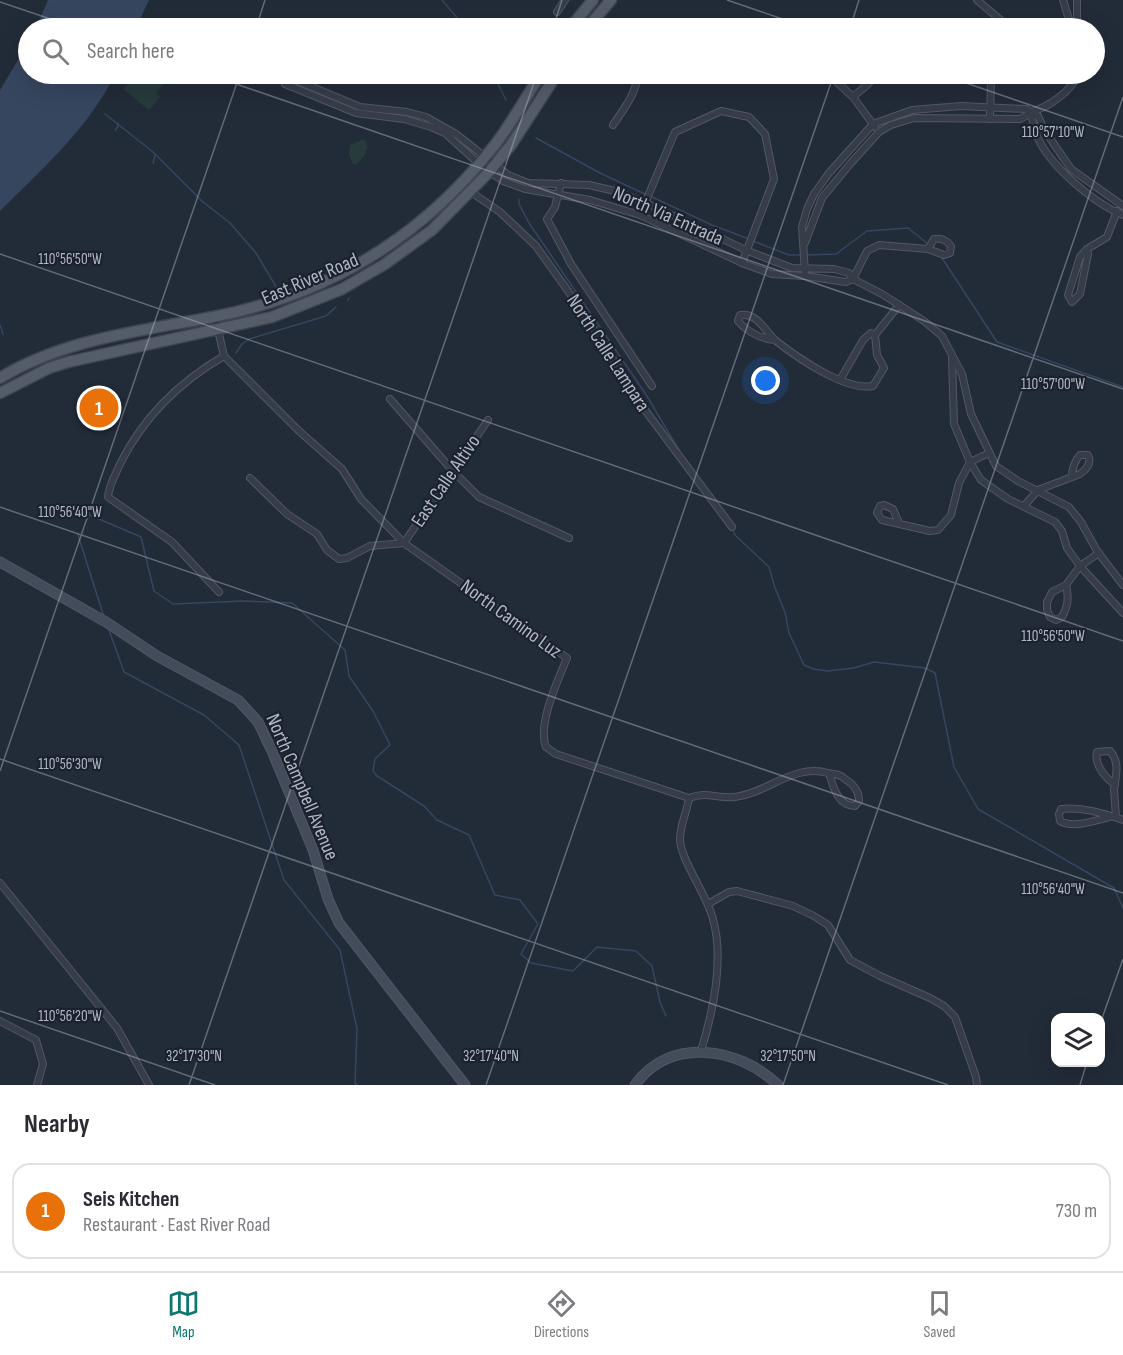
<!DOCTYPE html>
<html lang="en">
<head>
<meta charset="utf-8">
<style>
  body { margin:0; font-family:"Sofia Sans Condensed",sans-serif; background:#f2f2f3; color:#2b2b33 }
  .controls { position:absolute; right:18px; bottom:18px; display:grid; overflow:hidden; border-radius:12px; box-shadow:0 6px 24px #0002 }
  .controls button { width:54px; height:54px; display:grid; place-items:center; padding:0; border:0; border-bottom:2px solid #e1e1e2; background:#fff; color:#2b2b33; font:30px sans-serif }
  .you { position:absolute; left:766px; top:381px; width:21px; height:21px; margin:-15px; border:4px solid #fff; border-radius:50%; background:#1a73e8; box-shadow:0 0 0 9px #1a73e833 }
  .badge { display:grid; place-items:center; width:39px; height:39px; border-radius:50%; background:#0f766e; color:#fff; font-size:20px; font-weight:700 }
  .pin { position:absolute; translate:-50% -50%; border:3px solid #fff; box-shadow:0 2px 6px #0006 }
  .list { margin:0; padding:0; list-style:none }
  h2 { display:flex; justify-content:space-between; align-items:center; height:78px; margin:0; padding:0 24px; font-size:26px }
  h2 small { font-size:20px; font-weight:400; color:#7c7c81 }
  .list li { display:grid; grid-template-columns:39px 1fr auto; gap:18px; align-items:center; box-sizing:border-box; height:96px; margin:0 12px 12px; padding:0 12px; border:2px solid #e1e1e2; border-radius:18px }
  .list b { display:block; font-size:22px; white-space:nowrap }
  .list p { margin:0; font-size:20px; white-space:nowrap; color:#7c7c81 }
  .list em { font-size:20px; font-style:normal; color:#7c7c81 }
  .icon { flex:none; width:33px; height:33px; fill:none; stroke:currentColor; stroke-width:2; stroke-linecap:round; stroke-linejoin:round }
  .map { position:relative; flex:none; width:1123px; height:1085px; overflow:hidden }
  .search { position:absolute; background:#fff; box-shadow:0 6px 24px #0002; left:18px; right:18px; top:18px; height:66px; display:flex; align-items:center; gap:15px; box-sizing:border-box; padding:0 21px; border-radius:33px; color:#7c7c81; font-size:22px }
  .sheet { height:186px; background:#fff }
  nav { display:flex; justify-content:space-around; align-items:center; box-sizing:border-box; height:84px; border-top:2px solid #e1e1e2; background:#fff; font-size:16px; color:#7c7c81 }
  nav a { display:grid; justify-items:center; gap:3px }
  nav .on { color:#0f766e }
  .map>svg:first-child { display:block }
  .green { fill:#273a3c }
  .water { fill:#36465f }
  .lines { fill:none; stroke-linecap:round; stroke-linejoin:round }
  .stream { stroke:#36465f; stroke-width:1.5 }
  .minor-casing { stroke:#515864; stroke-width:8 }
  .secondary-casing { stroke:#515864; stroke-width:11 }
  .primary-casing { stroke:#3f4652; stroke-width:13 }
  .minor { stroke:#363d49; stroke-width:6 }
  .secondary { stroke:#444c5c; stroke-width:9 }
  .primary { stroke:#545c69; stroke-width:10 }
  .ticks { fill:none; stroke:#b1b8c5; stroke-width:1.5; stroke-opacity:0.45 }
  .labels { text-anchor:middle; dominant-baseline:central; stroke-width:4.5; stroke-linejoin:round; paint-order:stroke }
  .street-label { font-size:20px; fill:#b1b8c5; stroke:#1b222e }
  .ticks-label { font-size:15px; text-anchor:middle; fill:#b1b8c5; stroke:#1b222e; stroke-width:4.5; stroke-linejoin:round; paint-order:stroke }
</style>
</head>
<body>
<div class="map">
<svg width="1123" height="1085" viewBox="0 0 1123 1085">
  <rect width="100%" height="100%" fill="#222b38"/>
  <g class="green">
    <polygon points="136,74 158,74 166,81 156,93 160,97 149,110 123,89"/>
    <polygon points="364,139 368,147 364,156 356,165 353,164 349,155 350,145"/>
  </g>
  <g class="water">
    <polygon points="48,0 149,0 136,28 36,28"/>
    <path d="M28 43V74H115C89 128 42 169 0 211V90Z"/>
  </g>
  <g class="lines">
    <g class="stream">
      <polyline points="442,0 466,28"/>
      <polyline points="493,74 506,100"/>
      <polyline points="105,114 153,152 203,202 230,223 256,253 278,290"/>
      <polyline points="115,130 118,127 118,123"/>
      <polyline points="536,138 600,173 647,195"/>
      <polyline points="153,163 155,155"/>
      <polyline points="652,197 712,225 749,239"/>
      <polyline points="519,199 519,204 529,223 645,393 679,450"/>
      <polyline points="753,241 789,255 800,255"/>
      <polyline points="805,255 836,254 867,231 908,228 928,244"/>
      <polyline points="942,258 997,342 1123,387"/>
      <polyline points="348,300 349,298"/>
      <polyline points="0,325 3,334"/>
      <polyline points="236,353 242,344 249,339 326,316 336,307"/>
      <polyline points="85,513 141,537 154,591 173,604 243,601 292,603 345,650 349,676 373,711 390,745 375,759 373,771 377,776 424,806 437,820 469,835 495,895 520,900 538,924 521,954 531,963 573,971 597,947 636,951 652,966 660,1002 666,1016"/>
      <polyline points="732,528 735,535 769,567 775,588 785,612 789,633 804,665 813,669 828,671 854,668 874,662 925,668 935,673 954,767 978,809 1114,888 1123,908"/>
      <polyline points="78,535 104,617"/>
      <polyline points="109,630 124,672 204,715 239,745 284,880 340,950 357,1029 355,1083 357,1085"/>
    </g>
    <defs>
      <g id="minor">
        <polyline points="977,0 1010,28"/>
        <polyline points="1063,0 1071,26 1073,28"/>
        <polyline points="557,12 565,0"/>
        <polyline points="734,28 739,28"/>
        <polyline points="1077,28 1077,0"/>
        <polyline points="828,74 853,97 875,127"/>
        <polyline points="285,84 356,113 404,119 431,127 445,133 479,164 503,181 525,189 590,200 640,215 742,263 772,274 805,276 846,282 853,279 849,273 834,269 792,268 748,251 646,203 615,191 589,185 528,183 508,175 456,134 426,117 407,112 360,107 288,77"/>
        <path d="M853 97C860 90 872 84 874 74"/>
        <path d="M1031 112C1048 107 1073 91 1077 74"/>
        <polyline points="990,119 991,79 1004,74"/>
        <path d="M613 125C624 109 636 94 638 74"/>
        <polyline points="561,183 555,207 547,219 571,264 652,386"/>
        <polyline points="471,192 500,212 536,246 585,315 645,410 732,527"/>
        <path d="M1123 206 1071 169 1045 131 1038 116 1031 113C1032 120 1034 128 1037 136 1049 165 1093 203 1123 215"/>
        <polyline points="640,215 675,132 721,111 749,117 765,134 774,179 742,263"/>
        <polyline points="805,243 822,198 850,164 879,132 891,125 914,118 1020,119 1031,113 1026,109 961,106 912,110 873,124 829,173 814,194 807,209 802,227 805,272"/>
        <path d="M928 249 934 239C942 238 946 240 951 246L950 253 944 255 928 249 879 245 867 251 853 279 882 294 924 321 942 336 962 374 971 414 996 466 1018 481 1069 507 1081 522 1097 551 1123 585"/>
        <polyline points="1087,249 1088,254 1080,294 1072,302 1068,295 1080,257 1087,249 1107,237 1117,211"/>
        <path d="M215 317 224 356 299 431 342 469 361 499 404 543 567 658C558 680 537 725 546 747L556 754 689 798"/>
        <polyline points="875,335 899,305"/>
        <path d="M775 340C762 339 747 332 738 321L740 315C757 312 765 331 776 341 798 358 845 391 873 386L884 368 877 355 875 335 871 333 863 340 840 380"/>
        <polyline points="952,357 954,424 970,462 981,480 1008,499 1055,522 1062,531 1067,548 1080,566 1123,613"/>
        <polyline points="390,399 452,470 479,497 569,538"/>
        <polyline points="250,478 287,514 317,534 327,550 339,559 347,558 370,546 404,543 488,420"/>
        <path d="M1024 506 1038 490 1080 474C1087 469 1092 463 1088 455H1080C1075 460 1072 469 1072 476"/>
        <polyline points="899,523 893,509 884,505 880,506 877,513 882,520 930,531 938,530 951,515 959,483 970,462 989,453"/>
        <path d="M1066 585C1069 598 1068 606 1062 617L1056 620 1050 617 1047 610V602L1052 592 1066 585 1080 566 1099 553"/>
        <path d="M219 592 172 542 108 497C109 484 116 474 121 462 145 415 179 382 224 356"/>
        <path d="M1115 785C1105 777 1094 765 1097 752L1110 751C1120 762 1116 775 1114 789L1116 817"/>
        <path d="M689 798C687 812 680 825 680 839 680 859 707 895 713 919 724 959 713 1012 701 1051"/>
        <path d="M689 798C708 791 716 799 735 797 768 793 794 763 828 773 835 774 840 774 845 779 854 785 859 791 859 801L855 806C838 806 833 787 829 773"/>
        <path d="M1110 817C1096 820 1073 829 1060 821L1059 814 1061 809C1083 807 1103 813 1123 820"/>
        <polyline points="0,883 117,1028 149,1085"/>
        <polyline points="708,904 729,892 737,891 793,906 814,916 828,925 850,960 880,976 930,998 944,1006 955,1017 976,1077 977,1085"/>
        <polyline points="0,1021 36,1040 43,1064 37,1085"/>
      </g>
      <g id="secondary">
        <polyline points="0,562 106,622 157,656 238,700 250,713 258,722 272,751 313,850 328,899 339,923 465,1085"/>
        <path d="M635 1085C669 1036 739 1047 778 1085"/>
      </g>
      <g id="primary">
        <polyline points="570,28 593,0"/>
        <polyline points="587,28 611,0"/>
        <path d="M0 378C64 339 141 331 213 317 327 295 422 237 494 146 512 123 525 98 541 74"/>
        <polyline points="0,393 49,368 68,362 272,317 342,289 385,264 432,230 489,172 511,145 557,74"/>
      </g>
    </defs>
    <use href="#minor" class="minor-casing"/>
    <use href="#secondary" class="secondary-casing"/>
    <use href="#primary" class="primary-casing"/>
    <use href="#minor" class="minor"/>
    <use href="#secondary" class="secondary"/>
    <use href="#primary" class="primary"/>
  </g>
  <path class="ticks" d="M727 0 809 28M0 2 77 28M256 28 265 0M553 28 562 0M850 28 859 0M207 74 1123 389M940 74 1123 137M0 254 1123 641M0 507 1123 893M0 759 948 1085M0 771 240 74M0 1011 215 1085M1100 1024 1123 959M189 1085 537 74M486 1085 834 74M783 1085 1123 97M1080 1085 1087 1062"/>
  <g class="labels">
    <g class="street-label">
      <text transform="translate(668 216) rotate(24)">North Via Entrada</text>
      <text transform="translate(310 279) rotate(-23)">East River Road</text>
      <text transform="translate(608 353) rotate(57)">North Calle Lampara</text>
      <text transform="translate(446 481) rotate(-56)">East Calle Altivo</text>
      <text transform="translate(511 619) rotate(36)">North Camino Luz</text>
      <text transform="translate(302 787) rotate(67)">North Campbell Avenue</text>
    </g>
  </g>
  <g class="ticks-label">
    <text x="1053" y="137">110°57'10"W</text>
    <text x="70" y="264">110°56'50"W</text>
    <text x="1053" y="389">110°57'00"W</text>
    <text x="70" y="517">110°56'40"W</text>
    <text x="1053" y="641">110°56'50"W</text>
    <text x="70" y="769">110°56'30"W</text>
    <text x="1053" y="894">110°56'40"W</text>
    <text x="70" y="1021">110°56'20"W</text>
    <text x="194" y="1061">32°17'30"N</text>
    <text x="491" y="1061">32°17'40"N</text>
    <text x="788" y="1061">32°17'50"N</text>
  </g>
</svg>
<div class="controls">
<button><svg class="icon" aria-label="layers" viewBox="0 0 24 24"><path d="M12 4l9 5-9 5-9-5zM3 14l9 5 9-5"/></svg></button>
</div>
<div class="you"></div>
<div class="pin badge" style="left:99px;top:408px;background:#e8710a">1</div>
<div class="search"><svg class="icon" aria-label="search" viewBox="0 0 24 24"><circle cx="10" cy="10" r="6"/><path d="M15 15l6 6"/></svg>Search here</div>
</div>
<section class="sheet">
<h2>Nearby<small></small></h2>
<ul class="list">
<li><span class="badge" style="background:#e8710a">1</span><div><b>Seis Kitchen</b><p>Restaurant · East River Road</p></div><em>730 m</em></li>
</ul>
</section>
<nav>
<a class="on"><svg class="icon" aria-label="map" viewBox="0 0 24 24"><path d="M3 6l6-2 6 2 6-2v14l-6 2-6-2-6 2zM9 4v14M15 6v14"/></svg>Map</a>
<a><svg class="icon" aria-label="directions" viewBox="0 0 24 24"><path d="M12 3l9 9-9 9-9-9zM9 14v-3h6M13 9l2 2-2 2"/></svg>Directions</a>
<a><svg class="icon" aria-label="saved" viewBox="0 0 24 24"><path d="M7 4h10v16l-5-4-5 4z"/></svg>Saved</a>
</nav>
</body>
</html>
